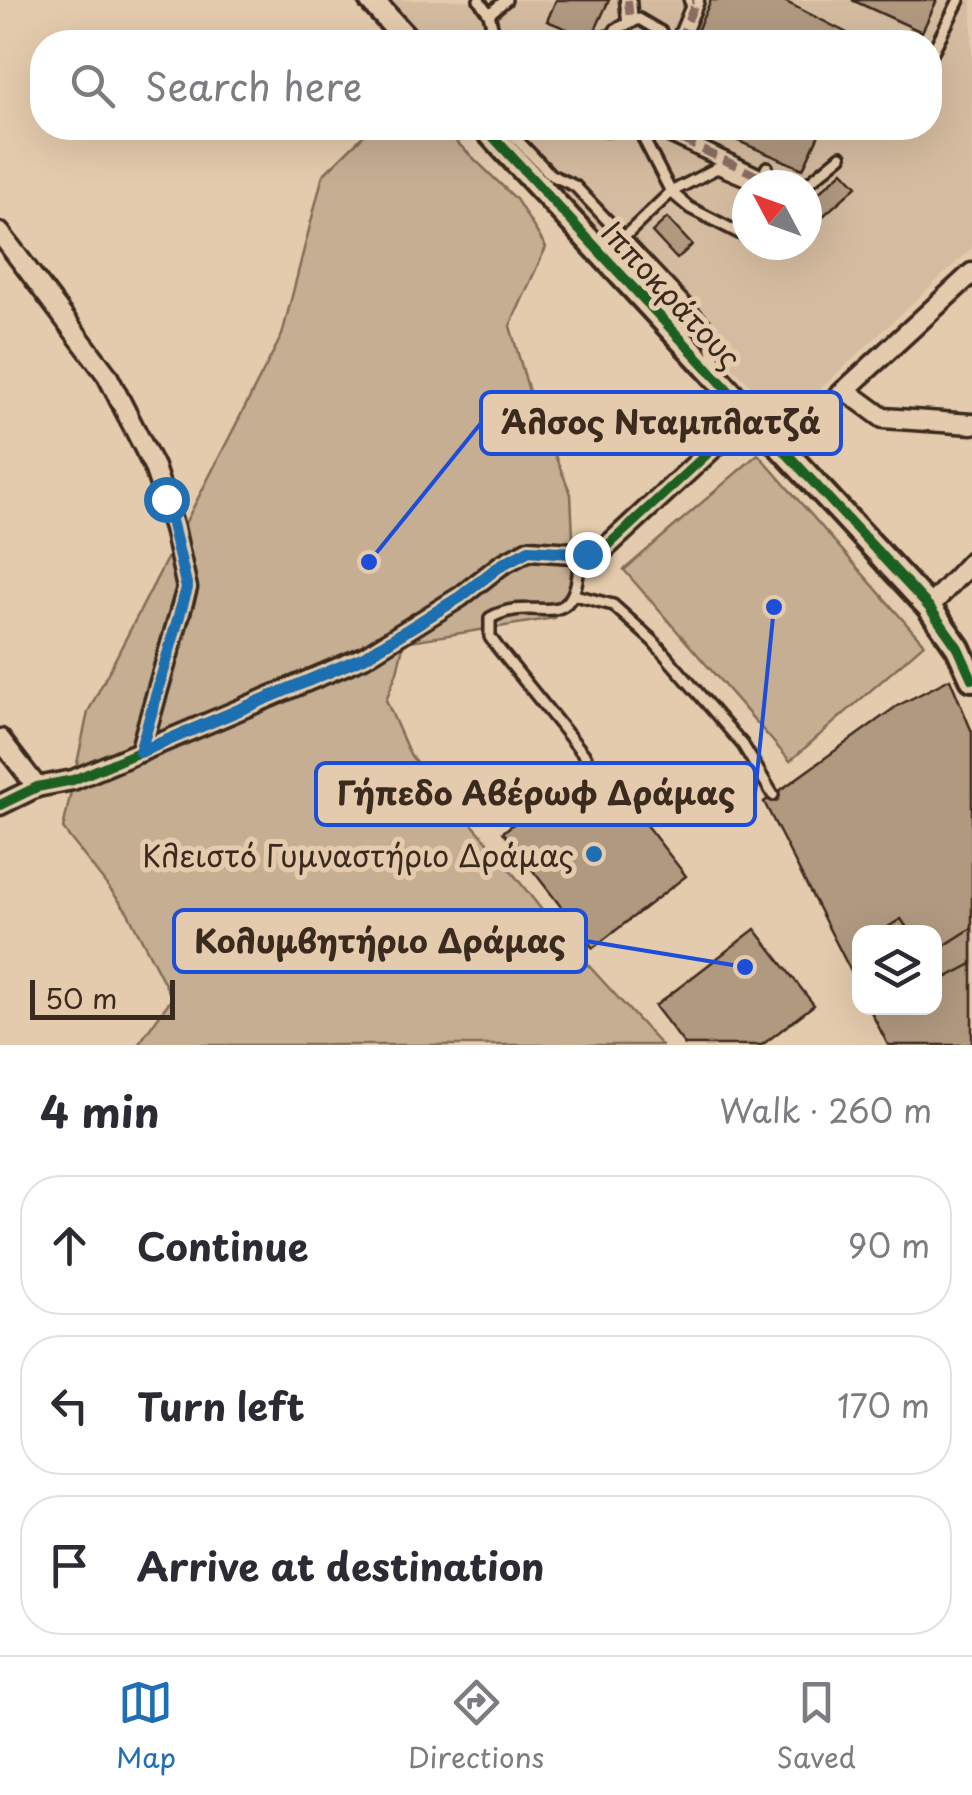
<!DOCTYPE html>
<html lang="en">
<head>
<meta charset="utf-8">
<style>
  body { margin:0; font-family:"Playpen Sans",sans-serif; background:#f2f2f3; color:#2b2b33 }
  .controls { position:absolute; right:30px; bottom:30px; display:grid; overflow:hidden; border-radius:20px; box-shadow:0 10px 40px #0002 }
  .controls button { width:90px; height:90px; display:grid; place-items:center; padding:0; border:0; border-bottom:2px solid #e1e1e2; background:#fff; color:#2b2b33; font:50px sans-serif }
  .compass { position:absolute; left:732px; top:170px; width:90px; height:90px; border-radius:50%; background:#fff; box-shadow:0 10px 40px #0002; rotate:311deg }
  .scale { position:absolute; left:30px; bottom:25px; width:145px; box-sizing:border-box; padding-left:10px; border:5px solid #3b2a1e; border-top:0; font-size:28px; line-height:35px; white-space:nowrap; color:#3b2a1e; -webkit-text-stroke:8px #e5cbad; paint-order:stroke }
  .stop { position:absolute; width:30px; height:30px; margin:-22px; border:8px solid #1f6fb2; border-radius:50%; background:#fff }
  .stop.end { background:#1f6fb2; border-color:#fff; box-shadow:0 2px 10px #0008 }
  .list { margin:0; padding:0; list-style:none }
  h2 { display:flex; justify-content:space-between; align-items:center; height:130px; margin:0; padding:0 40px; font-size:42px }
  h2 small { font-size:32px; font-weight:400; color:#7c7c81 }
  .list li { display:grid; grid-template-columns:65px 1fr auto; gap:30px; align-items:center; box-sizing:border-box; height:140px; margin:0 20px 20px; padding:0 20px; border:2px solid #e1e1e2; border-radius:40px }
  .list b { display:block; font-size:38px; white-space:nowrap }
  .list em { font-size:32px; font-style:normal; color:#7c7c81 }
  .icon { flex:none; width:55px; height:55px; fill:none; stroke:currentColor; stroke-width:2; stroke-linecap:round; stroke-linejoin:round }
  .map { position:relative; flex:none; width:972px; height:1045px; overflow:hidden }
  .search { position:absolute; background:#fff; box-shadow:0 10px 40px #0002; left:30px; right:30px; top:30px; height:110px; display:flex; align-items:center; gap:25px; box-sizing:border-box; padding:0 35px; border-radius:40px; color:#7c7c81; font-size:38px }
  .sheet { height:610px; background:#fff }
  nav { display:flex; justify-content:space-around; align-items:center; box-sizing:border-box; height:140px; border-top:2px solid #e1e1e2; background:#fff; font-size:28px; color:#7c7c81 }
  nav a { display:grid; justify-items:center; gap:5px }
  nav .on { color:#1f6fb2 }
  .map>svg:first-child { display:block }
  .built { fill:#d5bca0; fill-rule:evenodd }
  .green { fill:#c6ae93; stroke:#806c58; stroke-width:2.5 }
  .building { fill:#b19980; stroke:#3b2a1e; stroke-width:2.5 }
  .lines { fill:none; stroke-linecap:round; stroke-linejoin:round }
  .service-casing { stroke:#3b2a1e; stroke-width:16 }
  .pedestrian-casing { stroke:#3b2a1e; stroke-width:21 }
  .minor-casing { stroke:#3b2a1e; stroke-width:25 }
  .tertiary-casing { stroke:#3b2a1e; stroke-width:30 }
  .service { stroke:#e5cbad; stroke-width:9 }
  .pedestrian { stroke:#e5cbad; stroke-width:14 }
  .minor { stroke:#e5cbad; stroke-width:18 }
  .tertiary { stroke:#e5cbad; stroke-width:22 }
  .quiet { stroke:#8d6e63; stroke-width:8; stroke-dasharray:15 8; stroke-linecap:butt }
  .cycleway-casing { stroke:#e5cbad; stroke-width:16 }
  .cycleway { stroke:#1b5e20; stroke-width:10 }
  .route { stroke:#1f6fb2; stroke-width:12 }
  .poi-dot { fill:#1f6fb2; stroke:#e5cbad; stroke-width:4 }
  .labels { text-anchor:middle; dominant-baseline:central; stroke-width:10; stroke-linejoin:round; paint-order:stroke }
  .street-label { font-size:30px; fill:#3b2a1e; stroke:#e5cbad }
  .poi-label { font-size:30px; fill:#3b2a1e; stroke:#e5cbad; text-anchor:end }
  .leader { fill:none; stroke:#1d4ed8; stroke-width:4 }
  .callout-dot { fill:#1d4ed8; stroke:#e5cbad; stroke-width:4 }
  .callout { fill:#e5cbad; stroke:#1d4ed8; stroke-width:4 }
  .callout-label { font-size:32px; text-anchor:middle; font-weight:bold; fill:#3b2a1e }
</style>
</head>
<body>
<div class="map">
<svg width="972" height="1045" viewBox="0 0 972 1045">
  <rect width="100%" height="100%" fill="#e5cbad"/>
  <filter id="ink" filterUnits="userSpaceOnUse"><feTurbulence type="fractalNoise" baseFrequency=".01" numOctaves="2"/><feDisplacementMap in="SourceGraphic" scale="20" xChannelSelector="R" yChannelSelector="G"/><feConvolveMatrix kernelMatrix="1 2 1 2 8 2 1 2 1" color-interpolation-filters="sRGB"/></filter>
  <g filter="url(#ink)">
    <path class="built" d="M384 0H972V248L785 422 502 128H930V42H423ZM747 185H807V245H747Z"/>
    <g class="green">
      <polygon points="371,128 442,128 516,199 546,247 510,326 531,398 571,494 573,537 570,587 563,596 555,618 404,642 397,672 386,700 410,755 488,842 568,943 661,1045 138,1045 172,998 127,911 63,829 88,712 282,335 323,175"/>
      <polygon points="758,454 924,644 790,761 624,570"/>
    </g>
    <g class="building">
      <polygon points="556,0 609,0 591,39 547,21"/>
      <polygon points="711,0 782,0 861,40 692,42"/>
      <polygon points="852,0 937,0 922,32"/>
      <polygon points="708,128 822,128 803,169"/>
      <polygon points="843,171 857,186 812,226 807,220 807,203"/>
      <polygon points="667,218 692,245 677,259 652,232"/>
      <polygon points="950,679 972,732 972,1045 888,1045 869,1008 934,1008 934,932 860,932 860,989 764,802 897,706"/>
      <polygon points="595,760 686,876 593,948 503,832"/>
      <polygon points="901,919 910,932 880,932"/>
      <polygon points="972,928 972,964 934,984 934,937 942,947"/>
      <polygon points="755,929 814,1005 762,1045 685,1045 655,1006"/>
    </g>
    <g class="lines">
      <defs>
        <g id="service">
          <polyline points="479,0 489,14 496,42"/>
          <polyline points="489,14 506,0"/>
          <polyline points="609,42 616,29 639,19 661,32 660,42"/>
          <polyline points="930,57 959,0"/>
          <polyline points="506,128 551,175 575,186 705,324 718,370"/>
          <polyline points="599,128 607,131 615,128"/>
          <polyline points="759,183 767,167"/>
          <polyline points="806,185 841,156"/>
          <polyline points="624,237 671,192 638,128"/>
          <polyline points="747,237 690,208 671,192 717,168 757,185"/>
          <path d="M580 554C576 643 538 591 490 618V637L498 648 586 757"/>
          <polyline points="575,595 613,605 653,641 743,745 773,795"/>
        </g>
        <g id="pedestrian">
          <polyline points="628,0 630,21"/>
          <polyline points="595,42 611,38"/>
          <polyline points="679,42 696,1 692,0"/>
          <polyline points="663,128 665,132 762,178"/>
        </g>
        <g id="minor">
          <polyline points="0,233 107,375 154,467 174,528 187,588 140,752"/>
          <polyline points="845,390 883,418 972,424"/>
          <polyline points="781,449 972,273"/>
          <polyline points="929,607 972,561"/>
          <polyline points="0,739 37,787"/>
          <polyline points="0,805 37,787 73,780 364,657 460,597 501,565 529,550 587,554 602,551 749,415"/>
        </g>
        <g id="tertiary">
          <polyline points="371,0 409,42"/>
          <polyline points="485,128 929,607 958,648 972,679"/>
        </g>
      </defs>
      <use href="#service" class="service-casing"/>
      <use href="#pedestrian" class="pedestrian-casing"/>
      <use href="#minor" class="minor-casing"/>
      <use href="#tertiary" class="tertiary-casing"/>
      <use href="#service" class="service"/>
      <use href="#pedestrian" class="pedestrian"/>
      <use href="#minor" class="minor"/>
      <use href="#tertiary" class="tertiary"/>
      <g class="quiet">
        <polyline points="628,0 630,21"/>
        <polyline points="595,42 611,38"/>
        <polyline points="679,42 696,1 692,0"/>
        <polyline points="663,128 665,132 762,178"/>
      </g>
      <defs>
        <g id="cycleway">
          <polyline points="485,128 929,607 958,648 972,679"/>
          <polyline points="0,805 37,787 73,780 364,657 460,597 501,565 529,550 587,554 602,551 749,415"/>
        </g>
      </defs>
      <use href="#cycleway" class="cycleway-casing"/>
      <use href="#cycleway" class="cycleway"/>
    </g>
  </g>
  <g class="lines" filter="url(#ink)">
    <polyline class="route" points="166,499 187,588 140,752 364,657 460,597 501,565 529,550 587,554"/>
  </g>
  <circle class="poi-dot" cx="594" cy="854" r="10"/>
  <g class="labels">
    <g class="street-label">
      <text transform="translate(672 294) rotate(47)">Ιπποκράτους</text>
    </g>
    <g class="poi-label">
      <text x="574" y="854">Κλειστό Γυμναστήριο Δράμας</text>
    </g>
  </g>
  <path class="leader" d="M369 562L481 423M774 607L755 794M745 967L586 941"/>
  <g class="callout-dot">
    <circle cx="369" cy="562" r="10"/>
    <circle cx="774" cy="607" r="10"/>
    <circle cx="745" cy="967" r="10"/>
  </g>
  <g class="callout">
    <rect x="481" y="392" width="360" height="62" rx="10"/>
    <rect x="316" y="763" width="439" height="62" rx="10"/>
    <rect x="174" y="910" width="412" height="62" rx="10"/>
  </g>
  <g class="callout-label">
    <text x="661" y="434">Άλσος Νταμπλατζά</text>
    <text x="536" y="805">Γήπεδο Αβέρωφ Δράμας</text>
    <text x="380" y="953">Κολυμβητήριο Δράμας</text>
  </g>
</svg>
<div class="controls">
<button><svg class="icon" aria-label="layers" viewBox="0 0 24 24"><path d="M12 4l9 5-9 5-9-5zM3 14l9 5 9-5"/></svg></button>
</div>
<svg class="compass" viewBox="-18 -18 36 36"><path d="M0-13l5 13h-10z" fill="#e53935"/><path d="M0 13l5-13h-10z" fill="#7c7c81"/></svg>
<div class="scale">50 m</div>
<div class="stop" style="left:166px;top:499px"></div>
<div class="stop end" style="left:587px;top:554px"></div>
<div class="search"><svg class="icon" aria-label="search" viewBox="0 0 24 24"><circle cx="10" cy="10" r="6"/><path d="M15 15l6 6"/></svg>Search here</div>
</div>
<section class="sheet">
<h2>4 min<small>Walk · 260 m</small></h2>
<ul class="list">
<li><svg class="icon" aria-label="ahead" viewBox="0 0 24 24"><path d="M12 20V5M6 11l6-6 6 6"/></svg><div><b>Continue</b></div><em>90 m</em></li>
<li><svg class="icon" aria-label="left" viewBox="0 0 24 24"><path d="M17 20v-9H6M10 6l-5 5 5 5"/></svg><div><b>Turn left</b></div><em>170 m</em></li>
<li><svg class="icon" aria-label="arrive" viewBox="0 0 24 24"><path d="M6 21V4h12l-3 4 3 4H6"/></svg><div><b>Arrive at destination</b></div></li>
</ul>
</section>
<nav>
<a class="on"><svg class="icon" aria-label="map" viewBox="0 0 24 24"><path d="M3 6l6-2 6 2 6-2v14l-6 2-6-2-6 2zM9 4v14M15 6v14"/></svg>Map</a>
<a><svg class="icon" aria-label="directions" viewBox="0 0 24 24"><path d="M12 3l9 9-9 9-9-9zM9 14v-3h6M13 9l2 2-2 2"/></svg>Directions</a>
<a><svg class="icon" aria-label="saved" viewBox="0 0 24 24"><path d="M7 4h10v16l-5-4-5 4z"/></svg>Saved</a>
</nav>
</body>
</html>
